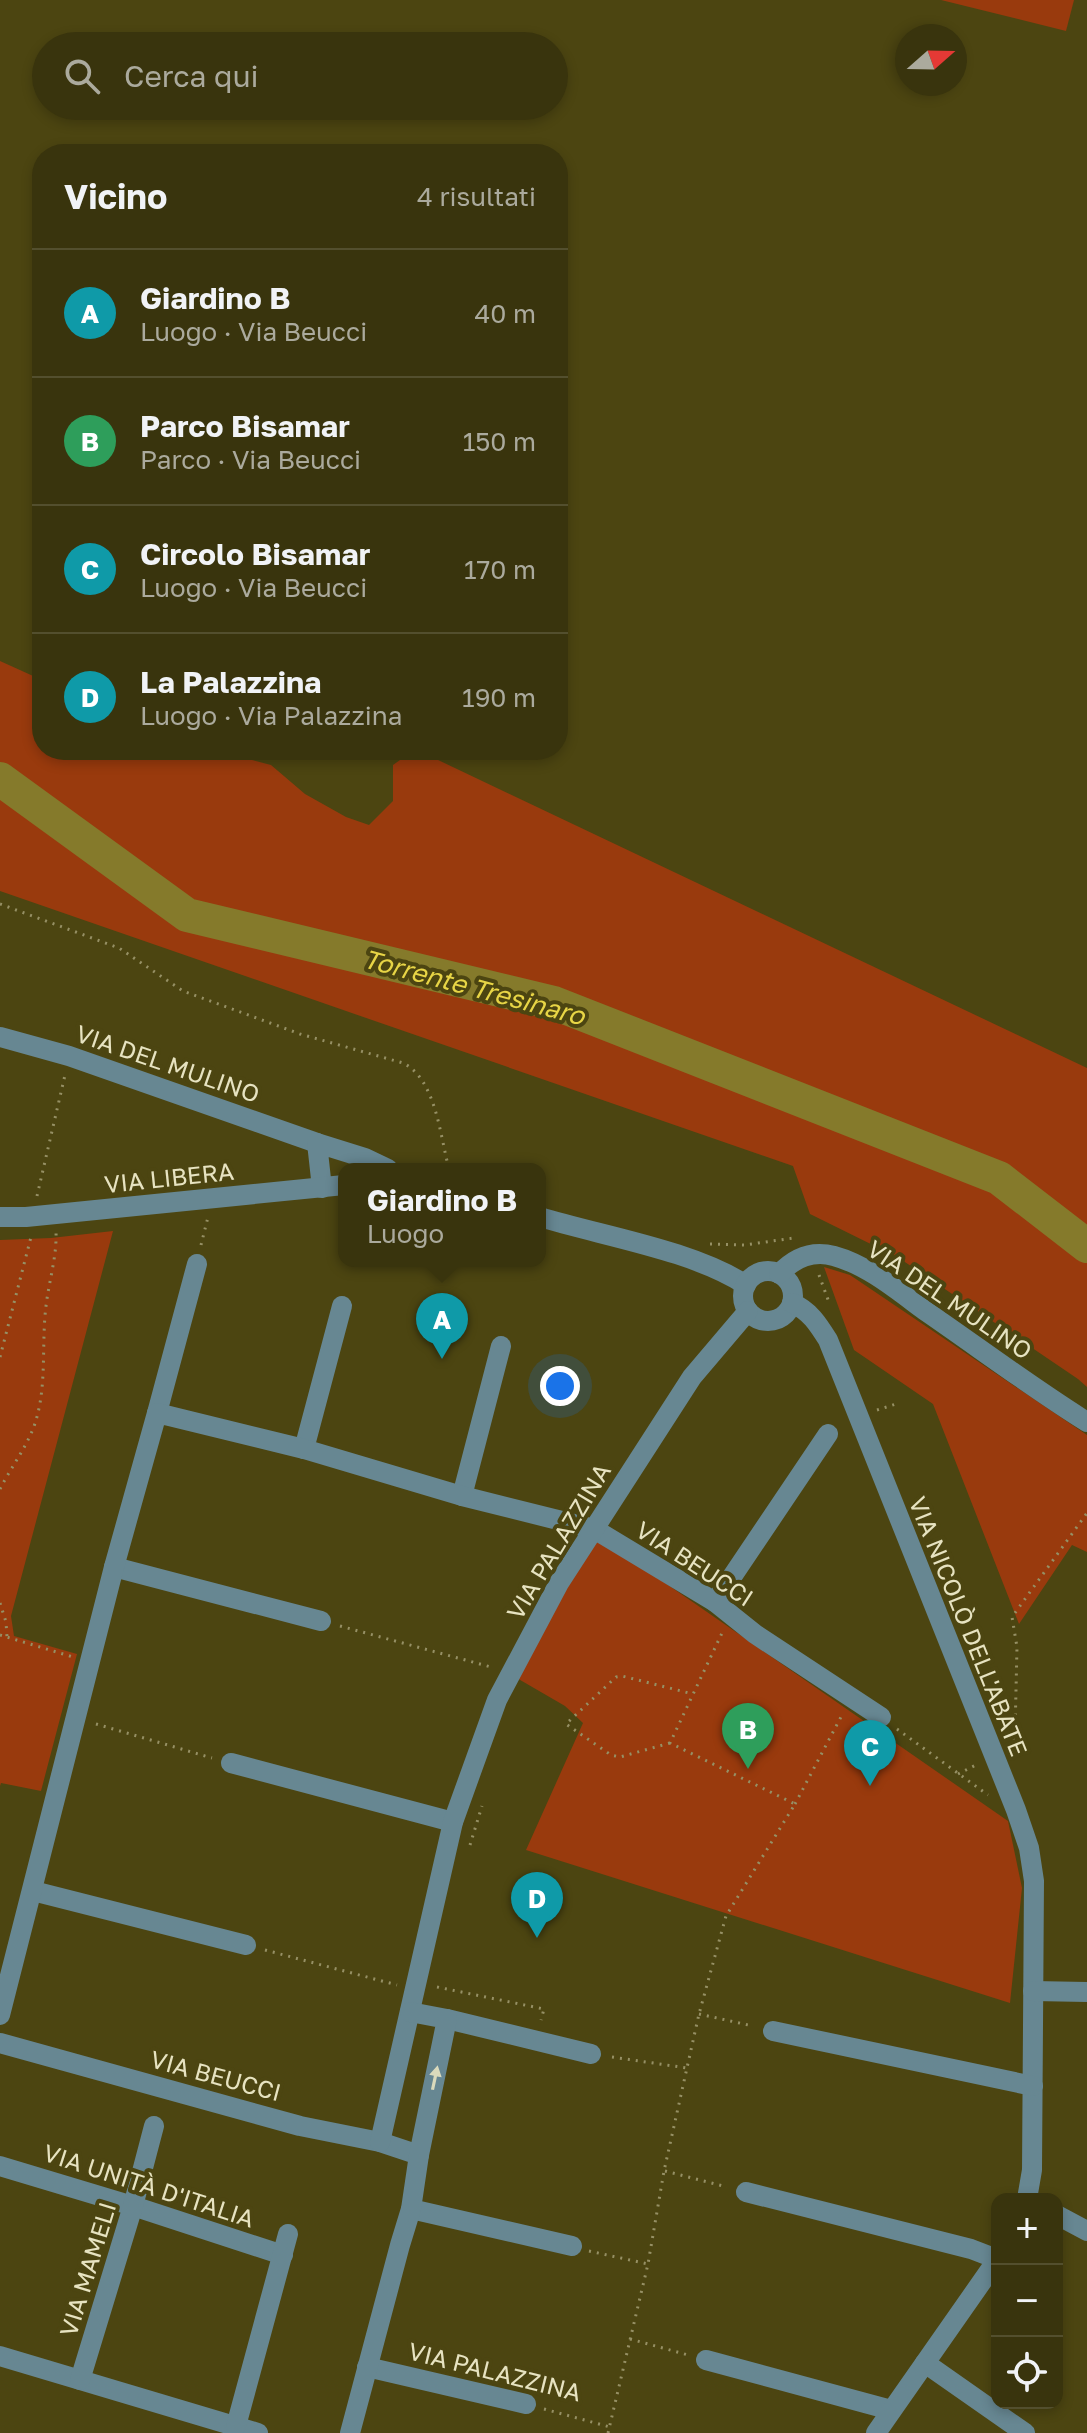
<!DOCTYPE html>
<html lang="it">
<head>
<meta charset="utf-8">
<style>
  body { margin:0; font-family:"Golos Text",sans-serif; background:#403c16; color:#f1f3f6 }
  .controls { position:absolute; right:24px; bottom:24px; display:grid; overflow:hidden; border-radius:16px; box-shadow:0 4px 12px #0003 }
  .controls button { width:72px; height:72px; display:grid; place-items:center; padding:0; border:0; border-bottom:2px solid #534f2e; background:#39340d; color:#f1f3f6; font:40px sans-serif }
  .compass { position:absolute; left:895px; top:24px; width:72px; height:72px; border-radius:50%; background:#39340d; box-shadow:0 4px 12px #0003; rotate:70deg }
  .you { position:absolute; left:560px; top:1386px; width:28px; height:28px; margin:-20px; border:6px solid #fff; border-radius:50%; background:#1a73e8; box-shadow:0 0 0 12px #1a73e833 }
  .badge { display:grid; place-items:center; width:52px; height:52px; border-radius:50%; background:#abaffb; color:#fff; font-size:26px; font-weight:700 }
  .pin { position:absolute; translate:-50% -66px; filter:drop-shadow(0 2px 4px #0008) }
  .pin::after { content:''; position:absolute; top:42px; width:28px; height:24px; background:inherit; clip-path:polygon(0 0,100% 0,50% 100%) }
  .popup { position:absolute; left:338px; top:1163px; width:208px; height:104px; box-sizing:border-box; display:grid; place-content:center; border-radius:16px; background:#39340d; filter:drop-shadow(0 2px 6px #0005); font-size:26px; white-space:nowrap; color:#abaa9d }
  .popup b { font-size:30px; color:#f1f3f6 }
  .popup::after { content:''; position:absolute; left:50%; top:100%; margin-left:-16px; border:16px solid transparent; border-top-color:#39340d }
  .list { margin:0; padding:0; list-style:none }
  h2 { display:flex; justify-content:space-between; align-items:center; height:104px; margin:0; padding:0 32px; font-size:34px }
  h2 small { font-size:26px; font-weight:400; color:#abaa9d }
  .list li { display:grid; grid-template-columns:52px 1fr auto; gap:24px; align-items:center; box-sizing:border-box; height:128px; padding:0 32px; border-top:2px solid #534f2e }
  .list b { display:block; font-size:30px; white-space:nowrap }
  .list p { margin:0; font-size:26px; white-space:nowrap; color:#abaa9d }
  .list em { font-size:26px; font-style:normal; color:#abaa9d }
  .icon { flex:none; width:44px; height:44px; fill:none; stroke:currentColor; stroke-width:2; stroke-linecap:round; stroke-linejoin:round }
  .map { position:relative; flex:none; width:1087px; height:2433px; overflow:hidden }
  .search { position:absolute; background:#39340d; box-shadow:0 4px 12px #0003; left:32px; top:32px; width:536px; height:88px; display:flex; align-items:center; gap:20px; box-sizing:border-box; padding:0 28px; border-radius:44px; color:#abaa9d; font-size:30px }
  .panel { position:absolute; background:#39340d; box-shadow:0 4px 12px #0003; left:32px; top:144px; width:536px; height:616px; border-radius:32px }
  .map>svg:first-child { display:block }
  .green { fill:#993a0d }
  .lines { fill:none; stroke-linecap:round; stroke-linejoin:round }
  .river { stroke:#857a2b; stroke-width:34 }
  .path { stroke:#969065; stroke-width:3; stroke-dasharray:2 6; stroke-linecap:butt }
  .minor { stroke:#678792; stroke-width:20 }
  .oneway { fill:#dadabc }
  .labels { text-anchor:middle; dominant-baseline:central; stroke-width:8; stroke-linejoin:round; paint-order:stroke }
  .street-label { font-size:24px; fill:#e7e3c1; stroke:#4c4511 }
  .water-label { font-size:26px; font-style:italic; fill:#e8d546; stroke:#4c4511 }
</style>
</head>
<body>
<div class="map">
<svg width="1087" height="2433" viewBox="0 0 1087 2433">
  <rect width="100%" height="100%" fill="#4c4511"/>
  <g class="green">
    <polygon points="941,0 1074,0 1066,31"/>
    <polygon points="0,661 42,680 42,750 213,750 271,765 305,794 346,817 369,825 393,801 393,765 414,750 417,750 1087,1068 1087,1387 1078,1379 899,1258 810,1214 793,1166 0,891"/>
    <polygon points="113,1231 11,1616 14,1636 77,1654 41,1791 1,1783 0,1786 0,1240 51,1238"/>
    <polygon points="824,1267 850,1275 1087,1435 1087,1552 1072,1545 1019,1624 933,1404 854,1350"/>
    <polygon points="596,1535 1008,1821 1022,1888 1010,2003 526,1850 583,1723 565,1706 515,1677"/>
  </g>
  <g class="lines">
    <polyline class="river" points="0,779 187,915 554,1003 999,1178 1087,1246"/>
    <g class="path">
      <path d="M0 904 119 948 183 991 300 1034 403 1063C436 1079 440 1136 449 1169"/>
      <polyline points="37,1196 65,1075"/>
      <polyline points="710,1244 744,1245 794,1238"/>
      <polyline points="201,1245 208,1217"/>
      <polyline points="819,1275 830,1305"/>
      <polyline points="0,1357 31,1237"/>
      <polyline points="877,1410 896,1404"/>
      <path d="M0 1489C10 1469 24 1451 33 1429 48 1390 41 1346 46 1306 49 1281 57 1256 56 1232"/>
      <polyline points="0,1603 6,1622 7,1637"/>
      <polyline points="340,1626 491,1667"/>
      <polyline points="0,1635 73,1657"/>
      <polyline points="96,1724 212,1758"/>
      <polyline points="897,1729 988,1795"/>
      <polyline points="670,1743 620,1757 611,1755 566,1724 616,1677 622,1676 693,1694"/>
      <polyline points="1011,1747 1015,1733 1017,1647 1012,1617 1087,1513"/>
      <polyline points="958,1774 976,1765"/>
      <polyline points="795,1804 842,1715"/>
      <polyline points="470,1845 482,1806"/>
      <polyline points="265,1950 397,1985"/>
      <polyline points="437,1987 544,2009 541,2020"/>
      <polyline points="699,2014 753,2026"/>
      <polyline points="612,2057 687,2068"/>
      <polyline points="665,2171 727,2187"/>
      <polyline points="589,2251 648,2264"/>
      <polyline points="630,2339 688,2355"/>
      <polyline points="544,2409 610,2427"/>
      <polyline points="608,2433 648,2264 664,2171 699,2014 726,1916 795,1804 670,1743 722,1633"/>
    </g>
    <g class="minor">
      <polyline points="0,1037 69,1056 317,1143"/>
      <polyline points="322,1188 317,1143 365,1158 388,1169"/>
      <polyline points="0,1217 26,1217 344,1185"/>
      <path d="M540 1217C602 1236 692 1250 746 1285"/>
      <circle cx="768" cy="1296" r="25"/>
      <path d="M779 1274C794 1258 812 1250 834 1256 867 1265 897 1290 924 1310 978 1347 1031 1387 1087 1422"/>
      <path d="M792 1303C810 1311 818 1324 828 1340L1016 1810 1029 1848 1034 1881 1032 2170 1027 2199"/>
      <polyline points="157,1413 197,1264"/>
      <polyline points="304,1449 342,1306"/>
      <polyline points="462,1496 501,1346"/>
      <polyline points="114,1567 321,1621"/>
      <polyline points="715,1602 828,1434"/>
      <polyline points="231,1763 453,1822"/>
      <polyline points="33,1891 246,1945"/>
      <polyline points="1033,1991 1087,1992"/>
      <polyline points="0,2015 114,1567 157,1413 304,1449 462,1496 594,1529 715,1602 755,1634 881,1717"/>
      <polyline points="447,2019 591,2054"/>
      <polyline points="773,2031 1033,2086"/>
      <polyline points="0,2043 300,2126 380,2142 419,2155"/>
      <polyline points="380,2142 453,1822 497,1700 559,1583 594,1529 692,1377 748,1311"/>
      <polyline points="0,2166 133,2206 283,2255"/>
      <polyline points="746,2192 971,2249 997,2259"/>
      <polyline points="411,2209 572,2246"/>
      <polyline points="1057,2215 1087,2231"/>
      <polyline points="0,2356 258,2433"/>
      <polyline points="706,2360 891,2410"/>
      <polyline points="925,2363 1025,2433"/>
      <polyline points="367,2367 526,2404"/>
      <polyline points="80,2380 133,2206 154,2126"/>
      <polyline points="236,2426 288,2234"/>
      <polyline points="350,2433 400,2245 411,2209 419,2155 447,2019 410,2012"/>
      <polyline points="876,2433 997,2260"/>
    </g>
  </g>
  <defs><path id="oneway-solid" d="M-6-.8H1V-3.2L6.5 0L1 3.2V.8H-6Z" transform="scale(2)"/></defs>
  <use class="oneway" href="#oneway-solid" transform="translate(435 2078) rotate(-78)"/>
  <g class="labels">
    <g class="street-label">
      <text transform="translate(168 1063) rotate(19)">VIA DEL MULINO</text>
      <text transform="translate(169 1177) rotate(-6)">VIA LIBERA</text>
      <text transform="translate(950 1299) rotate(34)">VIA DEL MULINO</text>
      <text transform="translate(558 1541) rotate(-59)">VIA PALAZZINA</text>
      <text transform="translate(695 1563) rotate(33)">VIA BEUCCI</text>
      <text transform="translate(969 1626) rotate(68)">VIA NICOLÒ DELL'ABATE</text>
      <text transform="translate(216 2075) rotate(15)">VIA BEUCCI</text>
      <text transform="translate(149 2185) rotate(18)">VIA UNITÀ D'ITALIA</text>
      <text transform="translate(87 2269) rotate(-73)">VIA MAMELI</text>
      <text transform="translate(495 2371) rotate(14)">VIA PALAZZINA</text>
    </g>
    <g class="water-label">
      <text transform="translate(474 987) rotate(15)">Torrente Tresinaro</text>
    </g>
  </g>
</svg>
<div class="controls">
<button>+</button>
<button>−</button>
<button><svg class="icon" aria-label="locate" viewBox="0 0 24 24"><circle cx="12" cy="12" r="6"/><path d="M12 2v4M12 18v4M2 12h4M18 12h4"/></svg></button>
</div>
<svg class="compass" viewBox="-18 -18 36 36"><path d="M0-13l5 13h-10z" fill="#e53935"/><path d="M0 13l5-13h-10z" fill="#abaa9d"/></svg>
<div class="you"></div>
<div class="pin badge" style="left:442px;top:1359px;background:#0f9aa8">A</div>
<div class="popup"><b>Giardino B</b>Luogo</div>
<div class="pin badge" style="left:748px;top:1769px;background:#2e9e5b">B</div>
<div class="pin badge" style="left:870px;top:1786px;background:#0f9aa8">C</div>
<div class="pin badge" style="left:537px;top:1938px;background:#0f9aa8">D</div>
<div class="search"><svg class="icon" aria-label="search" viewBox="0 0 24 24"><circle cx="10" cy="10" r="6"/><path d="M15 15l6 6"/></svg>Cerca qui</div>
<section class="panel">
<h2>Vicino<small>4 risultati</small></h2>
<ul class="list">
<li><span class="badge" style="background:#0f9aa8">A</span><div><b>Giardino B</b><p>Luogo · Via Beucci</p></div><em>40 m</em></li>
<li><span class="badge" style="background:#2e9e5b">B</span><div><b>Parco Bisamar</b><p>Parco · Via Beucci</p></div><em>150 m</em></li>
<li><span class="badge" style="background:#0f9aa8">C</span><div><b>Circolo Bisamar</b><p>Luogo · Via Beucci</p></div><em>170 m</em></li>
<li><span class="badge" style="background:#0f9aa8">D</span><div><b>La Palazzina</b><p>Luogo · Via Palazzina</p></div><em>190 m</em></li>
</ul>
</section>
</div>
</body>
</html>
